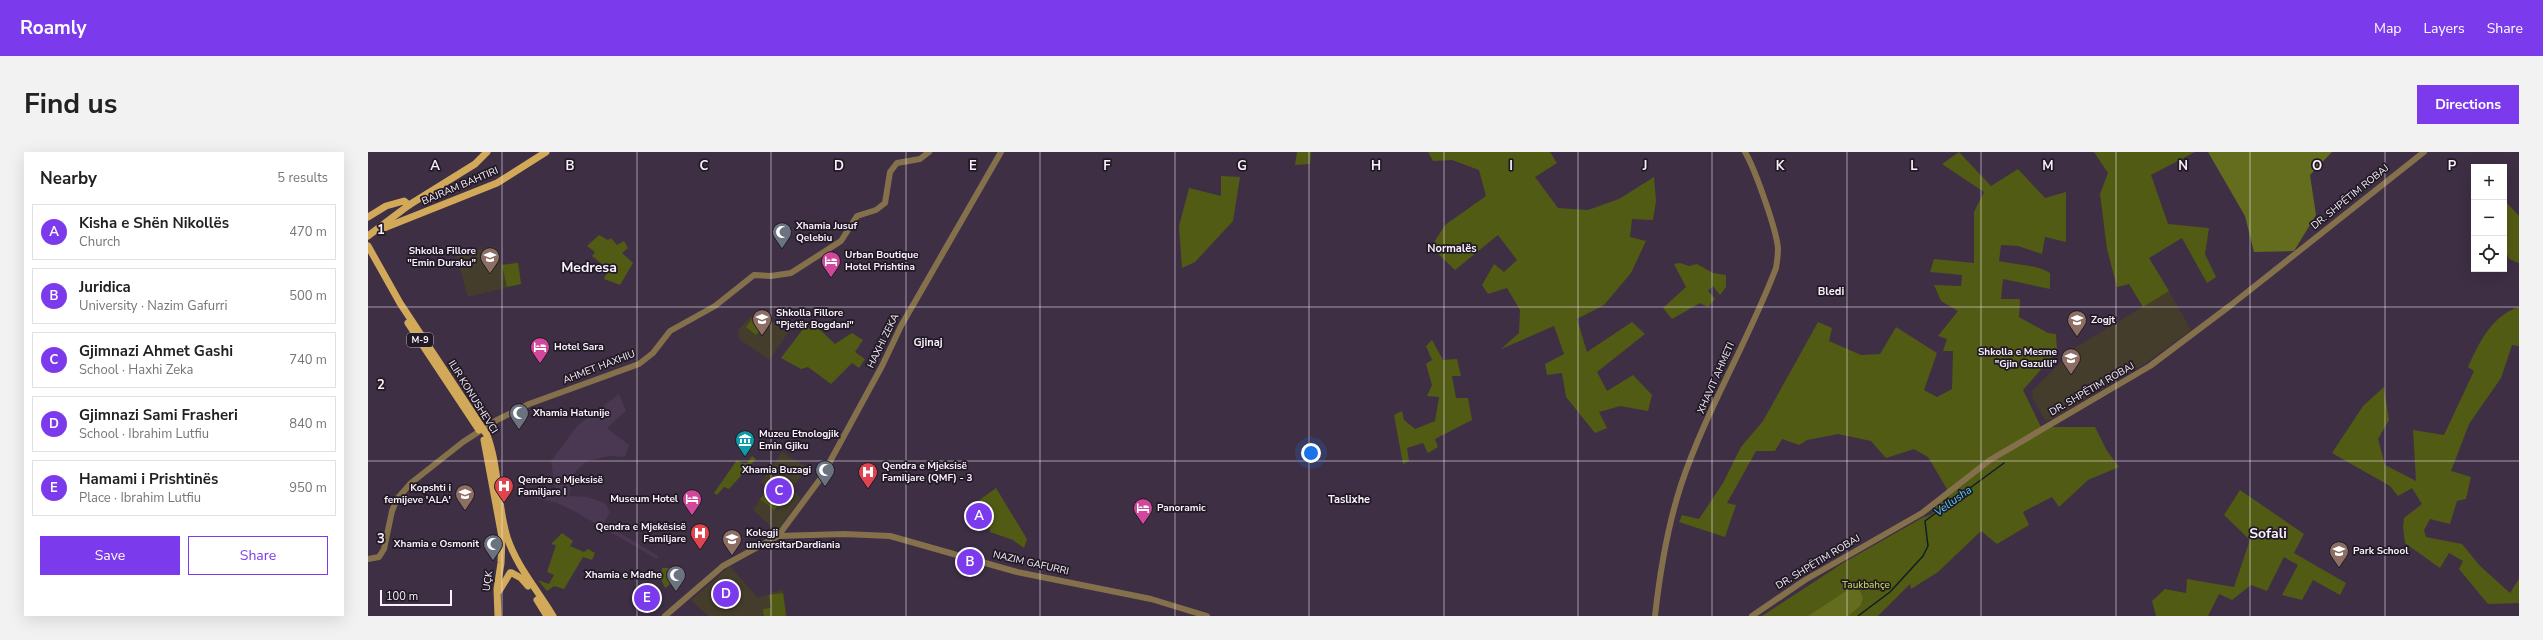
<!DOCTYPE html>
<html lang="en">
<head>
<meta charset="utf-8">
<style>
  body { margin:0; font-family:"Nunito Sans",sans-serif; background:#f2f2f2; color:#222 }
  .controls { position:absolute; right:12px; top:12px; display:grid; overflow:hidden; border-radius:0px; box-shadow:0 4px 16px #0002 }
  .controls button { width:36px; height:36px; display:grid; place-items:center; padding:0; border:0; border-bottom:1px solid #e0e0e0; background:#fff; color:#222; font:20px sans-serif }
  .scale { position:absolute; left:12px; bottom:10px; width:72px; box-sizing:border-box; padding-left:4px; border:2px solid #faf0fe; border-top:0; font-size:11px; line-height:14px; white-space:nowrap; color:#faf0fe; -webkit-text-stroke:3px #211a24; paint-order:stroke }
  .you { position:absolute; left:943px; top:301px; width:14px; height:14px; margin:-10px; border:3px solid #fff; border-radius:50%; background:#1a73e8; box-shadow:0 0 0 6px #1a73e833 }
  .badge { display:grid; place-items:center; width:26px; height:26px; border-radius:50%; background:#7c3aed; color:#fff; font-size:13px; font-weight:700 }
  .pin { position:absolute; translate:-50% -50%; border:2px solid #fff; box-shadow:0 1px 4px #0006 }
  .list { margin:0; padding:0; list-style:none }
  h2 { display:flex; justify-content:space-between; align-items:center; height:52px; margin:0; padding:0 16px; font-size:17px }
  h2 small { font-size:13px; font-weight:400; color:#767676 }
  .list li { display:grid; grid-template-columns:26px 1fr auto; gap:12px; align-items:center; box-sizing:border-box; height:56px; margin:0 8px 8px; padding:0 8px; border:1px solid #e0e0e0; border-radius:0px }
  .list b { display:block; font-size:15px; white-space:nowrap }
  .list p { margin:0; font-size:13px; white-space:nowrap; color:#767676 }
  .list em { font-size:13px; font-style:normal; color:#767676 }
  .actions { display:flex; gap:8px; padding:12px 16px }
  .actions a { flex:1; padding:9px 0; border:1px solid #7c3aed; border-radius:0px; text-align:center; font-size:14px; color:#7c3aed }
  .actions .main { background:#7c3aed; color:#fff }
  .icon { flex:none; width:22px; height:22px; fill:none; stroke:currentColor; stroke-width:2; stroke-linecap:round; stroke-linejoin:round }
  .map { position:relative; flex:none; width:2151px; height:464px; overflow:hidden; border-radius:0px }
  header { display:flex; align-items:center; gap:24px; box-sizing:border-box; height:56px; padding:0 20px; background:#7c3aed; color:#fff }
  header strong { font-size:19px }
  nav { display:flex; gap:22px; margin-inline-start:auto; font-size:14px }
  .intro { display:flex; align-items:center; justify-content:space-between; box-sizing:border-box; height:96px; padding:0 24px }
  h1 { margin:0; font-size:28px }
  .button { padding:10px 18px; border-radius:0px; background:#7c3aed; color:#fff; font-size:14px; font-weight:700 }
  main { display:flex; gap:24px; padding:0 24px }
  aside { flex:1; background:#fff; border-radius:0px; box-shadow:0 4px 16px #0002 }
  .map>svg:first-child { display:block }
  .built { fill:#4a3751 }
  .education { fill:#443d2b }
  .green { fill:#525b13 }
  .forest { fill:#636d1d }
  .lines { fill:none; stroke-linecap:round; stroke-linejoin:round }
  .stream { stroke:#0d1e24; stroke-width:1.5 }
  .minor { stroke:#84714b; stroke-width:6 }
  .major { stroke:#d1a959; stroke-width:7 }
  .grid { fill:none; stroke:#faf0fe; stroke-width:1; stroke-opacity:0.55 }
  .labels { text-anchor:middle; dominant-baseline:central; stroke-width:3.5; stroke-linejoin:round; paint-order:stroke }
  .shield { fill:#211a24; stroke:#b9b0bd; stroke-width:1 }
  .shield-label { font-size:9px; font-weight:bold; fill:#faf0fe }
  .street-label { font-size:10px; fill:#faf0fe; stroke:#211a24 }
  .poi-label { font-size:10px; font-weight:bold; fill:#faf0fe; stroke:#211a24; text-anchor:start }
  .park-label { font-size:10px; fill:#cee15b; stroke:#211a24 }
  .neighbourhood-label { font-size:11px; font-weight:bold; fill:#faf0fe; stroke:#211a24 }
  .water-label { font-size:11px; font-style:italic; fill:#4fd5fd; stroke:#211a24 }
  .district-label { font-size:14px; font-weight:bold; fill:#faf0fe; stroke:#211a24 }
  .grid-label { font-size:13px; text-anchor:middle; font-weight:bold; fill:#faf0fe; stroke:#211a24; stroke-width:3.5; stroke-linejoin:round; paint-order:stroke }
</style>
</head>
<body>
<header>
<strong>Roamly</strong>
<nav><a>Map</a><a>Layers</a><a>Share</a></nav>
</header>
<div class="intro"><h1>Find us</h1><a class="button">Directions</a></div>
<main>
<aside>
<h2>Nearby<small>5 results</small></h2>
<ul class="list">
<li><span class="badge">A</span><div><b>Kisha e Shën Nikollës</b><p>Church</p></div><em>470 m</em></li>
<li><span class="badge">B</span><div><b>Juridica</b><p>University · Nazim Gafurri</p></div><em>500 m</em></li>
<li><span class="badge">C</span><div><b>Gjimnazi Ahmet Gashi</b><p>School · Haxhi Zeka</p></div><em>740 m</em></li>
<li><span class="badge">D</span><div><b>Gjimnazi Sami Frasheri</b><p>School · Ibrahim Lutfiu</p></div><em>840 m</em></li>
<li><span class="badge">E</span><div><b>Hamami i Prishtinës</b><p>Place · Ibrahim Lutfiu</p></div><em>950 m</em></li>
</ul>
<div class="actions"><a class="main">Save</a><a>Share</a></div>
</aside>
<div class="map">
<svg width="2151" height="464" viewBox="0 0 2151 464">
  <rect width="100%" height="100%" fill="#3e2f44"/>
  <polygon class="built" points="251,242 258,259 239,276 261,293 257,305 242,304 219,309 207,320 201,344 219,345 237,351 242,360 236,371 290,404 289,407 204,358 189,351 158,344 157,338 188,342 183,309 209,274"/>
  <g class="education">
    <polygon points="126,94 133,113 150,110 153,132 100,145 88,103"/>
    <polygon points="1801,139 1823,178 1775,213 1678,270 1665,247 1664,239 1708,195"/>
    <polygon points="388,159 420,181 401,208 371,187 370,178"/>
    <polygon points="414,300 441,316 423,336 433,346 409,380 385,358 398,336 393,330"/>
    <polygon points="362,414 390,446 415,437 419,464 340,464 323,448"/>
  </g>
  <g class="green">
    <polygon points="929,0 943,0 942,12 927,13"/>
    <polygon points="1060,0 1182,0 1189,11 1167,25 1190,56 1220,58 1251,47 1286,25 1288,49 1285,68 1264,67 1262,85 1278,89 1263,121 1236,153 1209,167 1219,200 1264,170 1277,182 1229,220 1239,239 1265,223 1284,243 1280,259 1252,254 1231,260 1239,276 1227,281 1198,245 1194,221 1179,223 1177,212 1196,202 1186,174 1133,197 1151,181 1152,158 1139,136 1120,142 1114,133 1126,112 1136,120 1149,108 1130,83 1087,118 1063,95 1077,73 1118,44 1111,18 1084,8 1065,9"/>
    <path d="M1591 0 1623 34 1650 17 1677 46 1698 40V90L1677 85 1674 102 1650 94 1633 93 1631 109C1648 113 1667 112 1682 121V137L1635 127 1633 147H1652L1651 165 1680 181 1688 182 1689 199 1655 238 1673 275H1727L1739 299 1751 315 1720 328 1691 355 1684 345 1655 360 1661 373 1629 392 1613 379 1570 420 1543 437 1542 432 1510 464H1394L1475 411 1554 366 1564 362 1579 337 1560 305 1546 297 1518 306 1503 289 1470 282 1439 288 1431 293 1414 287 1407 299H1388L1359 351 1368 353 1357 385 1311 370 1314 363 1331 367 1355 331 1373 295 1395 269 1450 170 1464 176 1461 189 1493 203 1512 202 1528 175 1569 201 1556 238 1569 245 1584 237 1585 199H1575L1579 187 1570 184 1590 159 1573 149 1566 133 1593 134 1594 123 1562 120 1566 107 1606 111V60L1616 40 1574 12Z"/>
    <polygon points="1726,0 1827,0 1783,23 1800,72 1841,76 1837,102 1848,125 1839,131 1814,86 1781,106 1801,139 1775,155 1761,132 1749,135 1739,97 1732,42 1740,21"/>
    <polygon points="853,24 872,25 865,69 827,110 814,116 811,74 821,36 853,44"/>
    <polygon points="2136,48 2151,64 2151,111 2141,107 2136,94"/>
    <polygon points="231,83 240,88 243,86 249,93 256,89 260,96 254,101 265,111 252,133 236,127 240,117 224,104 227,100 219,94"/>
    <polygon points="150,111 153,132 139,135 134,113"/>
    <polygon points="1312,111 1321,114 1329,112 1345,121 1358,123 1358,135 1352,143 1345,134 1340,139 1347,147 1340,155 1332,151 1304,167 1295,156 1318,135 1306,112"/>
    <path d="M2151 155V194L2144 193 2133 226 2101 272 2083 319 2103 325 2098 347 2089 349 2082 372 2062 367 2056 378 2058 385 2094 392 2112 414 2142 441 2151 427V451L2120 452 2091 417 2095 409 2081 401 2072 416 2037 391 2035 375 2036 366 2054 352 2044 336 2030 344 2022 334 1964 301 1995 254 2016 235 2021 268 2010 287 2017 313 2048 329 2045 278 2076 283 2106 219 2100 215C2111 191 2124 163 2151 155Z"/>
    <polygon points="388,162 398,170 388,183 378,175"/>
    <polygon points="450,176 467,192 484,181 495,188 487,200 497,207 491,216 484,211 463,232 440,215 433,217 413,206 435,177"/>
    <polygon points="1064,188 1075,208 1089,207 1093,224 1084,224 1088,246 1100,246 1104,268 1067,287 1070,295 1060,301 1055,291 1039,296 1041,309 1035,312 1026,263 1034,259 1036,268 1047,277 1067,269 1071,245 1059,244 1064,233 1058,212 1064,208 1058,194"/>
    <polygon points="384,304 388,307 361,337 356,335 349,343 346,341 369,308 374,311 379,311"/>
    <polygon points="628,336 659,387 656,396 645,388 622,380 620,360 606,352"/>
    <polygon points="1872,338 1936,382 1926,401 1978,431 1972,443 1945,428 1934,448 1914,443 1930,413 1916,405 1899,439 1883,433 1864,448 1851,442 1840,464 1788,464 1784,449 1797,437 1818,441 1819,427 1866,435 1882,388 1856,363"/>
    <polygon points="400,339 413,350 406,358 392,347"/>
    <polygon points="194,381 205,389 202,394 216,400 220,397 227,401 224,408 215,405 196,437 186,434 179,439 170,428 181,432 186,423 179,420 188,393 183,392"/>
    <polygon points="294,416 304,416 302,421 306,429 297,436 293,427"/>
    <polygon points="415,441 418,464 396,464 395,457 403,456 401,443"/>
  </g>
  <g class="forest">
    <polygon points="1964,0 1942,23 1948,63 1926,99 1886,100 1877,64 1840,0"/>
    <polygon points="1483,436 1491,437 1495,446 1492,454 1480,464 1440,464"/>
  </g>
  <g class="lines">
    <polyline class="stream" points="1490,464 1522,440 1555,404 1560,394 1557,369 1636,311"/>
    <g class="minor">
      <polyline points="410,384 476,382 522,384 649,420 783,447 839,464"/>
      <polyline points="0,407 11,405 16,397 24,359 29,347 43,331 95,290 129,268 161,252 271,212 285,201 302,179 347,154 386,123 403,124 423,121 473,89 489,64 508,58 517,51 522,20 529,11 552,7 561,0"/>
      <polyline points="297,464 355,414 410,384 453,326 514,214 533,174 633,0"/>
      <path d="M1287 464C1292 419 1299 376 1313 333 1338 258 1380 190 1408 116 1409 110 1410 103 1410 97 1409 79 1387 17 1377 0"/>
      <polyline points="1384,464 1437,428 1554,361 1622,308 1782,214 1863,153 2056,0"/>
    </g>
    <g class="major">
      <polyline points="0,65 18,54 36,49 41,53"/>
      <polyline points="11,78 129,31 178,0"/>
      <polyline points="0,84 41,53 107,12 119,0"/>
      <path d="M0 94 32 151 119 283C131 315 129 352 139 385 149 415 169 437 185 464"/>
      <polyline points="40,171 111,278"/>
      <polyline points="116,288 134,385 133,411 129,437 130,464"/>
      <polyline points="144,421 153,426 160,434"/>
      <polyline points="131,439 142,421"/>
      <polyline points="169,448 179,464"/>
    </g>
  </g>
  <path class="grid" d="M134 0V464M269 0V464M403 0V464M538 0V464M672 0V464M807 0V464M941 0V464M1076 0V464M1210 0V464M1344 0V464M1479 0V464M1613 0V464M1748 0V464M1882 0V464M2017 0V464M0 155H2151M0 309H2151"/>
  <defs>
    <symbol id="mosque-pin" viewBox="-11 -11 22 30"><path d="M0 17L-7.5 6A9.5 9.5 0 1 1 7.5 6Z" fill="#6b7280" stroke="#211a24"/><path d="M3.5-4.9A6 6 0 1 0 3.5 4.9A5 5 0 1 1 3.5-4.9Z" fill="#fff"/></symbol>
    <symbol id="school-pin" viewBox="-11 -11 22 30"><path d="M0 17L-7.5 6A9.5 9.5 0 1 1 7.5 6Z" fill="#8d6e63" stroke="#211a24"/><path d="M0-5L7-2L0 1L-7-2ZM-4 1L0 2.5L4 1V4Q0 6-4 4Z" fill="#fff"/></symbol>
    <symbol id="hotel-pin" viewBox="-11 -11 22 30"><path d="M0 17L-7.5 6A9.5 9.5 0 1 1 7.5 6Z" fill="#d1479c" stroke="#211a24"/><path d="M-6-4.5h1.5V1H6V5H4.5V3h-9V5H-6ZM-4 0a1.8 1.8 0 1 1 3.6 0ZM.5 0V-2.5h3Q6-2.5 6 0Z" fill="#fff"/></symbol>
    <symbol id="museum-pin" viewBox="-11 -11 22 30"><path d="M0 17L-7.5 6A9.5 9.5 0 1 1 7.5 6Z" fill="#0f9aa8" stroke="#211a24"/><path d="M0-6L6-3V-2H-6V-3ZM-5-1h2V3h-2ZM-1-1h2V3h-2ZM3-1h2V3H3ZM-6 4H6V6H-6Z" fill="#fff"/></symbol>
    <symbol id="hospital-pin" viewBox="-11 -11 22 30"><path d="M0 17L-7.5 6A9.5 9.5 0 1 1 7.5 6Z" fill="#e0444e" stroke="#211a24"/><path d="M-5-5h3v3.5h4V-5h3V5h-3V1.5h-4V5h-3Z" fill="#fff"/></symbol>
    <symbol id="university-pin" viewBox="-11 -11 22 30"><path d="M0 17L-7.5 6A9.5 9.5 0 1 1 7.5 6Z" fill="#8d6e63" stroke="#211a24"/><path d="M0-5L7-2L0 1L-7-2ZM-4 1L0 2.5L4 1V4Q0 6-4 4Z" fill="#fff"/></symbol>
  </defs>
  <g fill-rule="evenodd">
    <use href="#mosque-pin" x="403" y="69" width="22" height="30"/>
    <use href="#school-pin" x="111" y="94" width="22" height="30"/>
    <use href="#hotel-pin" x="452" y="98" width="22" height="30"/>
    <use href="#school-pin" x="383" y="156" width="22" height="30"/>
    <use href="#school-pin" x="1698" y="157" width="22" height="30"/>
    <use href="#hotel-pin" x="161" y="184" width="22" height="30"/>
    <use href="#school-pin" x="1692" y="195" width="22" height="30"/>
    <use href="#mosque-pin" x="140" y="250" width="22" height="30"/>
    <use href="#museum-pin" x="366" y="277" width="22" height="30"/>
    <use href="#mosque-pin" x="446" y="307" width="22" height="30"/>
    <use href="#hospital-pin" x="489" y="309" width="22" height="30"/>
    <use href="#hospital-pin" x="125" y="323" width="22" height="30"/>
    <use href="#school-pin" x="86" y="331" width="22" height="30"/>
    <use href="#hotel-pin" x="313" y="336" width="22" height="30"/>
    <use href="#hotel-pin" x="764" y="345" width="22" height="30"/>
    <use href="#hospital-pin" x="321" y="370" width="22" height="30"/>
    <use href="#university-pin" x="353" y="376" width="22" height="30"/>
    <use href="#mosque-pin" x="114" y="381" width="22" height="30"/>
    <use href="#school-pin" x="1960" y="388" width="22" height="30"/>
    <use href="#mosque-pin" x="297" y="412" width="22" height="30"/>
  </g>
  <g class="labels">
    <rect class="shield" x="39" y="181" width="26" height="14" rx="3"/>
    <g class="shield-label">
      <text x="52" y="188">M-9</text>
    </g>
    <g class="street-label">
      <text transform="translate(92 34) rotate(-23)">BAJRAM BAHTIRI</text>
      <text transform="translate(1982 45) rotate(-39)">DR. SHPËTIM ROBAJ</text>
      <text transform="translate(515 189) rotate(-64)">HAXHI ZEKA</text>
      <text transform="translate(231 215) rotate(-21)">AHMET HAXHIU</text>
      <text transform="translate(1348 226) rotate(-66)">XHAVIT AHMETI</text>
      <text transform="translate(1724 237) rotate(-30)">DR. SHPËTIM ROBAJ</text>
      <text transform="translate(105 245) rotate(58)">ILIR KONUSHEVCI</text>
      <text transform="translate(1450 410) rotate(-31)">DR. SHPËTIM ROBAJ</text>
      <text transform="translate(663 411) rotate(13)">NAZIM GAFURRI</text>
      <text transform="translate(120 429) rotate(-82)">UÇK</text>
    </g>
    <g class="poi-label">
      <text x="428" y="74">Xhamia Jusuf<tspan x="428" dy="12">Qelebiu</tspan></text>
      <text x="108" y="99" text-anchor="end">Shkolla Fillore<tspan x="108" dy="12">"Emin Duraku"</tspan></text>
      <text x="477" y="103">Urban Boutique<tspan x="477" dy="12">Hotel Prishtina</tspan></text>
      <text x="408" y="161">Shkolla Fillore<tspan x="408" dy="12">"Pjetër Bogdani"</tspan></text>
      <text x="1723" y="168">Zogjt</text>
      <text x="186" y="195">Hotel Sara</text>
      <text x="1689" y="200" text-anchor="end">Shkolla e Mesme<tspan x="1689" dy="12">"Gjin Gazulli"</tspan></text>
      <text x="165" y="261">Xhamia Hatunije</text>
      <text x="391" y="282">Muzeu Etnologjik<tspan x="391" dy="12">Emin Gjiku</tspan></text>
      <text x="514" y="314">Qendra e Mjeksisë<tspan x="514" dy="12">Familjare (QMF) - 3</tspan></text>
      <text x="443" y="318" text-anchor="end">Xhamia Buzagi</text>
      <text x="150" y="328">Qendra e Mjeksisë<tspan x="150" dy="12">Familjare I</tspan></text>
      <text x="83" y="336" text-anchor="end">Kopshti i<tspan x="83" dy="12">femijeve 'ALA'</tspan></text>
      <text x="310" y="347" text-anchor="end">Museum Hotel</text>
      <text x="789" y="356">Panoramic</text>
      <text x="318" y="375" text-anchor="end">Qendra e Mjekësisë<tspan x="318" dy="12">Familjare</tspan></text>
      <text x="378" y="381">Kolegji<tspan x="378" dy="12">universitarDardiania</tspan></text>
      <text x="111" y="392" text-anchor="end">Xhamia e Osmonit</text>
      <text x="1985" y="399">Park School</text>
      <text x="294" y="423" text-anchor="end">Xhamia e Madhe</text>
    </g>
    <g class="park-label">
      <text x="1498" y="433">Taukbahçe</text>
    </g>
    <g class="neighbourhood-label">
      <text x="1084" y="96">Normalës</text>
      <text x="1463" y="139">Bledi</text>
      <text x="560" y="190">Gjinaj</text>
      <text x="981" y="347">Taslixhe</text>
    </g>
    <g class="water-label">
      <text transform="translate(1585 349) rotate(-36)">Vellusha</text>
    </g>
    <g class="district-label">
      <text x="221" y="115">Medresa</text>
      <text x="1900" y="381">Sofali</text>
    </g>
  </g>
  <g class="grid-label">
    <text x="67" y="18">A</text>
    <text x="202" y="18">B</text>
    <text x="336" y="18">C</text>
    <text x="471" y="18">D</text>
    <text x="605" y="18">E</text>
    <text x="739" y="18">F</text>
    <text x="874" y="18">G</text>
    <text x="1008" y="18">H</text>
    <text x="1143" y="18">I</text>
    <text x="1277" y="18">J</text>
    <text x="1412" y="18">K</text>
    <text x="1546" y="18">L</text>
    <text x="1680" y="18">M</text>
    <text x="1815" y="18">N</text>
    <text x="1949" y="18">O</text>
    <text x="2084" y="18">P</text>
    <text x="13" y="82">1</text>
    <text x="13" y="237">2</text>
    <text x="13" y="391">3</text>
  </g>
</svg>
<div class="controls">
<button>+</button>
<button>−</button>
<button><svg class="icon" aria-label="locate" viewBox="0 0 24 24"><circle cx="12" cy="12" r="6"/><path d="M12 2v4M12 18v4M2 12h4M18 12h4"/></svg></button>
</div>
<div class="scale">100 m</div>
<div class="you"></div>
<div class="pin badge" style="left:611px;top:364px">A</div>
<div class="pin badge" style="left:602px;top:410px">B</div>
<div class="pin badge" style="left:411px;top:339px">C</div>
<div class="pin badge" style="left:358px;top:442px">D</div>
<div class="pin badge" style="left:279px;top:446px">E</div>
</div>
</main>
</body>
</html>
